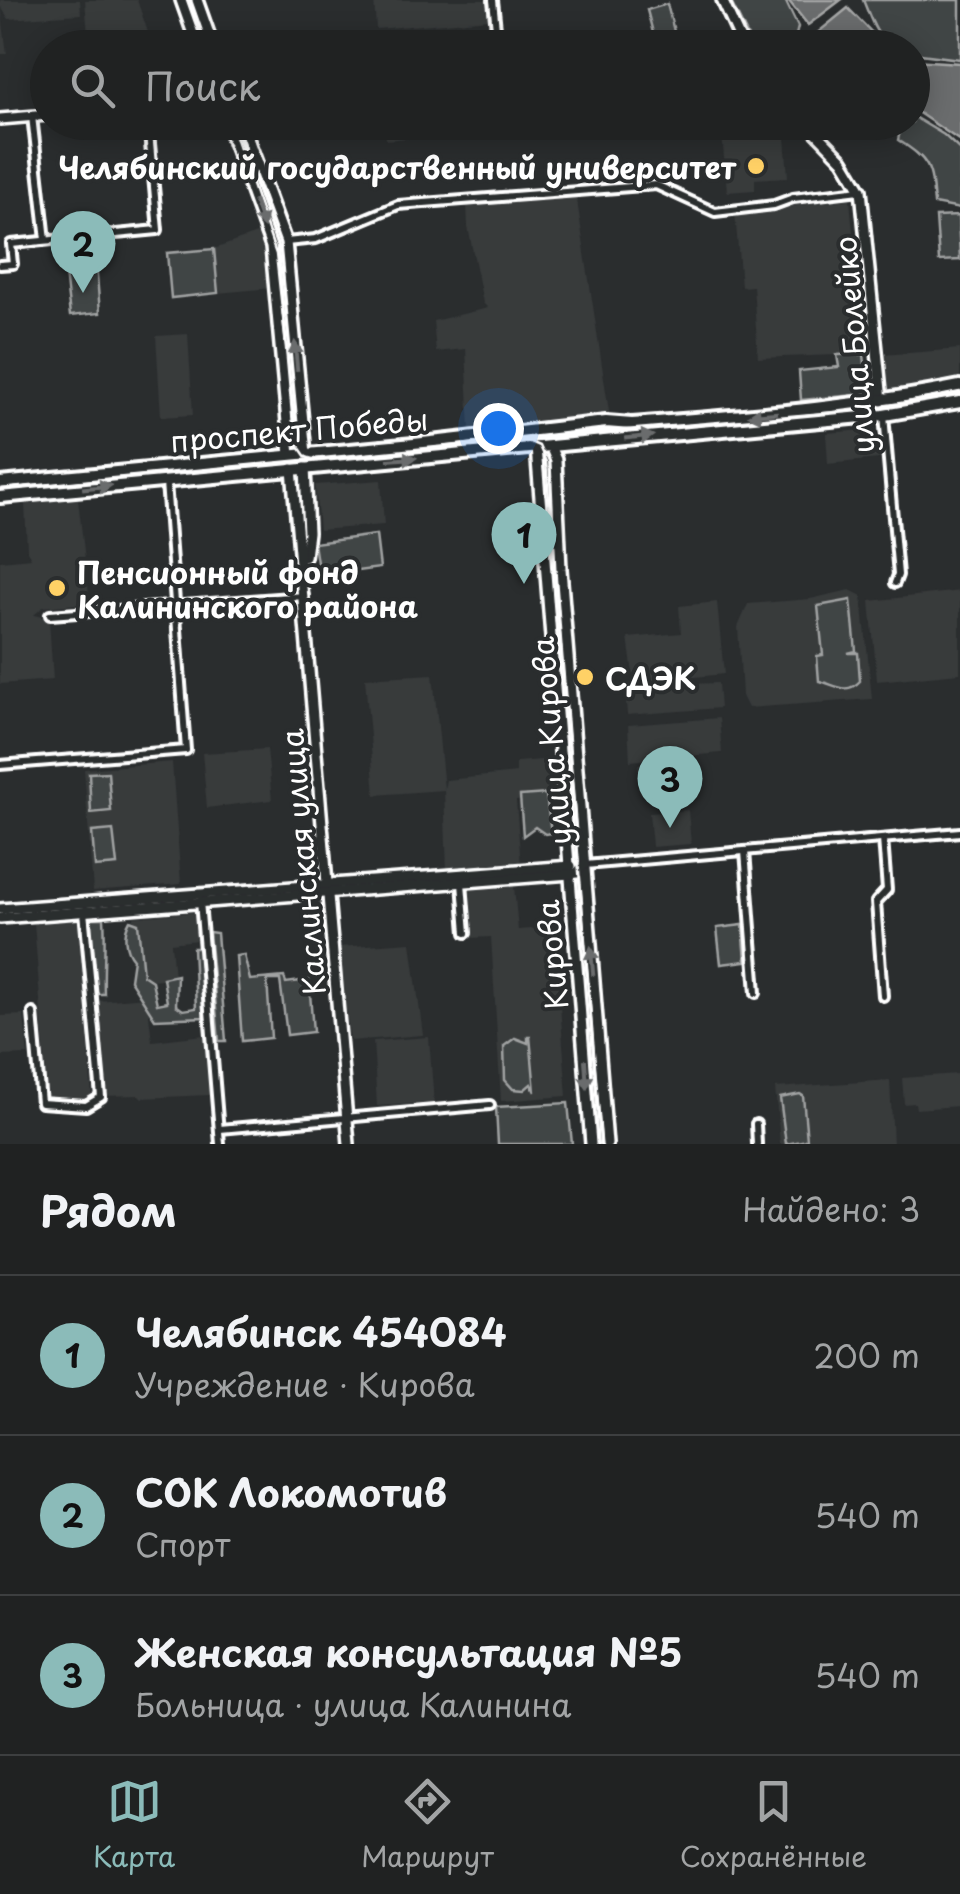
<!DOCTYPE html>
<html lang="ru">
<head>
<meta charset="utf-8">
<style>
  body { margin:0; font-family:"Playpen Sans",sans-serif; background:#2d2f2f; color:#f1f3f6 }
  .you { position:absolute; left:498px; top:428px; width:35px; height:35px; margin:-25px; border:8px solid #fff; border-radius:50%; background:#1a73e8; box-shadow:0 0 0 15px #1a73e833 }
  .badge { display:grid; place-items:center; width:65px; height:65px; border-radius:50%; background:#8bbbb9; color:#111; font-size:32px; font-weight:700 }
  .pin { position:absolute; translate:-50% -82px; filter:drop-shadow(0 2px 5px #0008) }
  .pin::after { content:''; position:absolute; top:52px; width:35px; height:30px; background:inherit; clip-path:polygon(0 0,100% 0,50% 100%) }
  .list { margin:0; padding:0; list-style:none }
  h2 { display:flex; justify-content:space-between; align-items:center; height:130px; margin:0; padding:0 40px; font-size:42px }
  h2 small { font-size:32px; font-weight:400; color:#a2a4a5 }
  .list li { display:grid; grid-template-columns:65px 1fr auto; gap:30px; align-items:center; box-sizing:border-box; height:160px; padding:0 40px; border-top:2px solid #3d3f40 }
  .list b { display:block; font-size:38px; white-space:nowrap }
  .list p { margin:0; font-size:32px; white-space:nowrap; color:#a2a4a5 }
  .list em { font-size:32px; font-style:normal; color:#a2a4a5 }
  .icon { flex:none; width:55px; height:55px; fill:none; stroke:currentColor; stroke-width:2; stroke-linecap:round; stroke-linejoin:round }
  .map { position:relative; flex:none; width:960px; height:1144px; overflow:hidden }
  .search { position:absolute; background:#202222; box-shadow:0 5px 25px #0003; left:30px; right:30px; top:30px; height:110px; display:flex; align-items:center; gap:25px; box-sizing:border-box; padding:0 35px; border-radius:55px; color:#a2a4a5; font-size:38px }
  .sheet { height:610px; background:#202222 }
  nav { display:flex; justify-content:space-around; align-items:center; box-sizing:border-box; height:140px; border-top:2px solid #3d3f40; background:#202222; font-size:28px; color:#a2a4a5 }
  nav a { display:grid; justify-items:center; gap:5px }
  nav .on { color:#8bbbb9 }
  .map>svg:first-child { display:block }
  .built { fill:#373a3b }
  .green { fill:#414445; stroke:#a0a2a2; stroke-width:2.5 }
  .water { fill:#6a6c6d; stroke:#a6a7a7; stroke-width:2.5 }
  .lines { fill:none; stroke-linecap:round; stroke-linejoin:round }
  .street-casing { stroke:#fff; stroke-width:14 }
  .secondary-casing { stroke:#fff; stroke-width:16 }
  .primary-casing { stroke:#fff; stroke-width:18 }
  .street { stroke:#2a2d2e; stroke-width:6 }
  .secondary { stroke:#2a2d2e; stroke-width:9 }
  .primary { stroke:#2a2d2e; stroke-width:10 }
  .tram { stroke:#fff; stroke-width:2.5 }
  .oneway { fill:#6a6c6d }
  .poi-dot { fill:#ffd166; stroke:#2a2d2e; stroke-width:4 }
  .labels { text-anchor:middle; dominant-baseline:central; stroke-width:8; stroke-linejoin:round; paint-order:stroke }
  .poi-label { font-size:30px; font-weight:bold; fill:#fff; stroke:#2a2d2e; text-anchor:start }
  .street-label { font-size:30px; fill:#fff; stroke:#2a2d2e }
</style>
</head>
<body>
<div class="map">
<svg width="960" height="1144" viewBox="0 0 960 1144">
  <rect width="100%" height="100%" fill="#2a2d2e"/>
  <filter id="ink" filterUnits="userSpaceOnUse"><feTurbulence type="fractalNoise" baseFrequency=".01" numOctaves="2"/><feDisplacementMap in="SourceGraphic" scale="20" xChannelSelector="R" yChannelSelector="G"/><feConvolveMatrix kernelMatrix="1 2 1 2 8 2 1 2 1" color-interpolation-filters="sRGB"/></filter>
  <g filter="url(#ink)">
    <g class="built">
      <polygon points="0,0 80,0 81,14 9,19 1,7 7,54 0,54"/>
      <polygon points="85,0 137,0 149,35 114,47 89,47"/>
      <polygon points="374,0 488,0 490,19 376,29"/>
      <polygon points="384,123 498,123 498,130 386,140"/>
      <polygon points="721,123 784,123 788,177 755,179 755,190 727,192"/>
      <polygon points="576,194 610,418 470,431 466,349 436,352 433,321 488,308 483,303 468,227 467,204 510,202 510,198"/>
      <polygon points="850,199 864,354 758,358 753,286 741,287 735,212"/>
      <polygon points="259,233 271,288 218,293 214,249"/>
      <polygon points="188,334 193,415 161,417 156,336"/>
      <polygon points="960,349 960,377 886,391 882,355"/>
      <polygon points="876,429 879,459 828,464 826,433"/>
      <polygon points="381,480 384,525 319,530 315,485"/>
      <polygon points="78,499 90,603 43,607 34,615 49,619 53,680 0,684 0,561 31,558 27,551 25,504"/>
      <polygon points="850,590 862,596 872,699 748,708 742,696 738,627 748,604 810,599"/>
      <polygon points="960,591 960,673 877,681 870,601"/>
      <polygon points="717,602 724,674 686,678 685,684 718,683 720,708 627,715 625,690 635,688 628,638 681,633 679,606"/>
      <polygon points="433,674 444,789 446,780 516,773 516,762 555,759 559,798 516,801 521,866 447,873 444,790 375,795 365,678"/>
      <polygon points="719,718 722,753 630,761 628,725"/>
      <polygon points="267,749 272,800 207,808 202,753"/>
      <polygon points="679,761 681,790 640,793 638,764"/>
      <polygon points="172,762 181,884 93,891 84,769"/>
      <polygon points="688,810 691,844 652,847 649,813"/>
      <polygon points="514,886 518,930 554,927 567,1096 501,1101 491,937 471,938 468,889"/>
      <polygon points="195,912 197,940 171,943 174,978 138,981 134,917"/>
      <polygon points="81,920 92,1100 48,1103 34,923"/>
      <polygon points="411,942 423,1035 350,1041 338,947"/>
      <polygon points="147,997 152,1041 204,1035 209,1095 142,1098 139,1095 104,1096 97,1001"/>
      <polygon points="24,1015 28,1055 0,1056 0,1016"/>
      <polygon points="429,1037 434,1103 377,1106 373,1041"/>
      <polygon points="957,1074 959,1106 916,1109 915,1103 904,1104 902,1078"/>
      <polygon points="890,1080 893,1144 780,1144 775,1088"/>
    </g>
    <g class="green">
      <polygon points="730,0 785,0 798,27 795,39 786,47 753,47"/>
      <path d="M863 0H960V59L913 53 912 48C877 48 875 28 863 0Z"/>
      <polygon points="667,4 676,39 656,44 647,10"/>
      <path d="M914 117 944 135 960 150V209L934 204C931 167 931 161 898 140L902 123 912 122Z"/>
      <polygon points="958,216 960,260 939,261 936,217"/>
      <polygon points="214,249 218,293 171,298 167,253"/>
      <polygon points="95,251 100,313 70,316 65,273 72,263 71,253"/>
      <polygon points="864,354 868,394 801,400 799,371 839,367 837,355"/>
      <polygon points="376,535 380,568 319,576 314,543"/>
      <path d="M851 600 856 651 848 653H858L860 681C846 696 835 684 819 681L817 656 823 655 818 606Z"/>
      <polygon points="108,772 111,811 91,813 89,773"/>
      <polygon points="546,794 551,833 545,834 535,827 523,836 520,796"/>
      <polygon points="113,830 117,865 95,867 92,832"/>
      <path d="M90 918H104C106 945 103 967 104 994H94Z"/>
      <path d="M130 920 138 923 143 975 152 981 157 1004 167 1002 163 978 177 975 176 1005 183 1010 196 1008 193 948H200L205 1017 155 1019 130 980 133 959C124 949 123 932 130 920Z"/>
      <polygon points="743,925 746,961 721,964 717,928"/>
      <polygon points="209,932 217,933 226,1041 219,1041"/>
      <polygon points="244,955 250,980 284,977 286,983 309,980 313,1032 287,1035 280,980 267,980 271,1038 242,1041 236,956"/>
      <polygon points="528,1036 530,1036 535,1092 531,1084 524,1090 513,1089 505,1080 504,1046 515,1038 528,1043"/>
      <polygon points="800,1094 803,1096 807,1140 786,1144 780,1098"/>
      <polygon points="568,1103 572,1144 498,1144 496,1107"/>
    </g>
    <g class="water">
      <polygon points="788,0 841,0 808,25"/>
      <polygon points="848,8 886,47 829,47 816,34"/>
      <polygon points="912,60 960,63 960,141 913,109"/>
    </g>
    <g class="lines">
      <defs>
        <g id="street">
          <polyline points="493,0 498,48"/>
          <polyline points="32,116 46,240"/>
          <polyline points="286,242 316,239 398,205 656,185 715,212 774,205 793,198 860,190"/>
          <polyline points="0,265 13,264 11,244 158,230 148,122"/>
          <polyline points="884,415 898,575 895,583"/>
          <polyline points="50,615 304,596"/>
          <polyline points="0,765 186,750 166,482"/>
          <polyline points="883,839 887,890 876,902 883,996"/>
          <polyline points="745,851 756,993"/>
          <polyline points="585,865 960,832"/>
          <polyline points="462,883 466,933"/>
          <polyline points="200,901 220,1144"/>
          <polyline points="33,1013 41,1103 86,1106 101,1097 84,911"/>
          <polyline points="756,1124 757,1144"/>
          <polyline points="220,1129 490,1105"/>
        </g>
        <g id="secondary">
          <polyline points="181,0 198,48"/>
          <polyline points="197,0 214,48"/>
          <polyline points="722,0 744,48"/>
          <polyline points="0,119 48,115"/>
          <polyline points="226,122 271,247 290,455"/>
          <polyline points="242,122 286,242 306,454"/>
          <polyline points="806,122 843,160 861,190 882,401"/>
          <polyline points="550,446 556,460 561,569 607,1144"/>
          <polyline points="536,447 591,1144"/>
          <polyline points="305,468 308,532 305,557"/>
          <polyline points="292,469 349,1144"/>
          <polyline points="0,909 571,866"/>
          <polyline points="0,918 570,874 577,873 584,865"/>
        </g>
        <g id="primary">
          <path d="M0 483 414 444 606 422 632 424C742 415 851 408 960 386"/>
          <polyline points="0,497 884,415 960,402"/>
        </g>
      </defs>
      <use href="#street" class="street-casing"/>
      <use href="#secondary" class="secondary-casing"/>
      <use href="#primary" class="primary-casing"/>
      <use href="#street" class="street"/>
      <use href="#secondary" class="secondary"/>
      <use href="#primary" class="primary"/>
      <g class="tram">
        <polyline points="188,0 205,48"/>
        <polyline points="230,122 276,254 297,444 306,457 318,461"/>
        <polyline points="523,439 539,446 546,462 601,1144"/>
        <polyline points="0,489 520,439 872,409 960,392"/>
      </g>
    </g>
    <defs><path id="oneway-solid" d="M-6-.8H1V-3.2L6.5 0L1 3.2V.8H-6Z" transform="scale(2.5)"/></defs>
    <g class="oneway">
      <use href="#oneway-solid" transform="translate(259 214) rotate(70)"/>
      <use href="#oneway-solid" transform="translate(296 356) rotate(-95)"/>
      <use href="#oneway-solid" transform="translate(763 414) rotate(175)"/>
      <use href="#oneway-solid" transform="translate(639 437) rotate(-6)"/>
      <use href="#oneway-solid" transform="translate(402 459) rotate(-4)"/>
      <use href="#oneway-solid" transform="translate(97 487) rotate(-6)"/>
      <use href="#oneway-solid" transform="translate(592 961) rotate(-95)"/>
      <use href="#oneway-solid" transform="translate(586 1074) rotate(86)"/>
    </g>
  </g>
  <g class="poi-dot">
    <circle cx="756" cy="166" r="10"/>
    <circle cx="57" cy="588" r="10"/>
    <circle cx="585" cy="677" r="10"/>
  </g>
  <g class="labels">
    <g class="poi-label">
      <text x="736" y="166" text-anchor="end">Челябинский государственный университет</text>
      <text x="77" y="571">Пенсионный фонд<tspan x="77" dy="34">Калининского района</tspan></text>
      <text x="605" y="677">СДЭК</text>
    </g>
    <g class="street-label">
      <text transform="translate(853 345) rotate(-95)">улица Болейко</text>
      <text transform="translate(299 429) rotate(-5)">проспект Победы</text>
      <text transform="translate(550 741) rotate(-95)">улица Кирова</text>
      <text transform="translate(302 862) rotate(-95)">Каслинская улица</text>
      <text transform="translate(551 955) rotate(-95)">Кирова</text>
    </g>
  </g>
</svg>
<div class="you"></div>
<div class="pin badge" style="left:524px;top:584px">1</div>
<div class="pin badge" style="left:83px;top:293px">2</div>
<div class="pin badge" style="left:670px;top:828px">3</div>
<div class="search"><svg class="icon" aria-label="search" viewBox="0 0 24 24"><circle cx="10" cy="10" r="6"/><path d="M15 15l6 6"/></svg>Поиск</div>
</div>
<section class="sheet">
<h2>Рядом<small>Найдено: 3</small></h2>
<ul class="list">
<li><span class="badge">1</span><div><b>Челябинск 454084</b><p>Учреждение · Кирова</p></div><em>200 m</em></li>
<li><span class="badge">2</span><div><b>СОК Локомотив</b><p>Спорт</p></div><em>540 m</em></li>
<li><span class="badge">3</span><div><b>Женская консультация №5</b><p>Больница · улица Калинина</p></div><em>540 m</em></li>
</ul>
</section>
<nav>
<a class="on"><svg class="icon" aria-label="map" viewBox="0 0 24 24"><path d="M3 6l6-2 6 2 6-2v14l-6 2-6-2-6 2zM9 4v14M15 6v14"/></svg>Карта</a>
<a><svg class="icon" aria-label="directions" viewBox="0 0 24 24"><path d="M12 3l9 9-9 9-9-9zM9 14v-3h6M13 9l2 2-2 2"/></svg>Маршрут</a>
<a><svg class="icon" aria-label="saved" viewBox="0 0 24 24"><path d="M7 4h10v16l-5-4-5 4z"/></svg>Сохранённые</a>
</nav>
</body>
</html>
